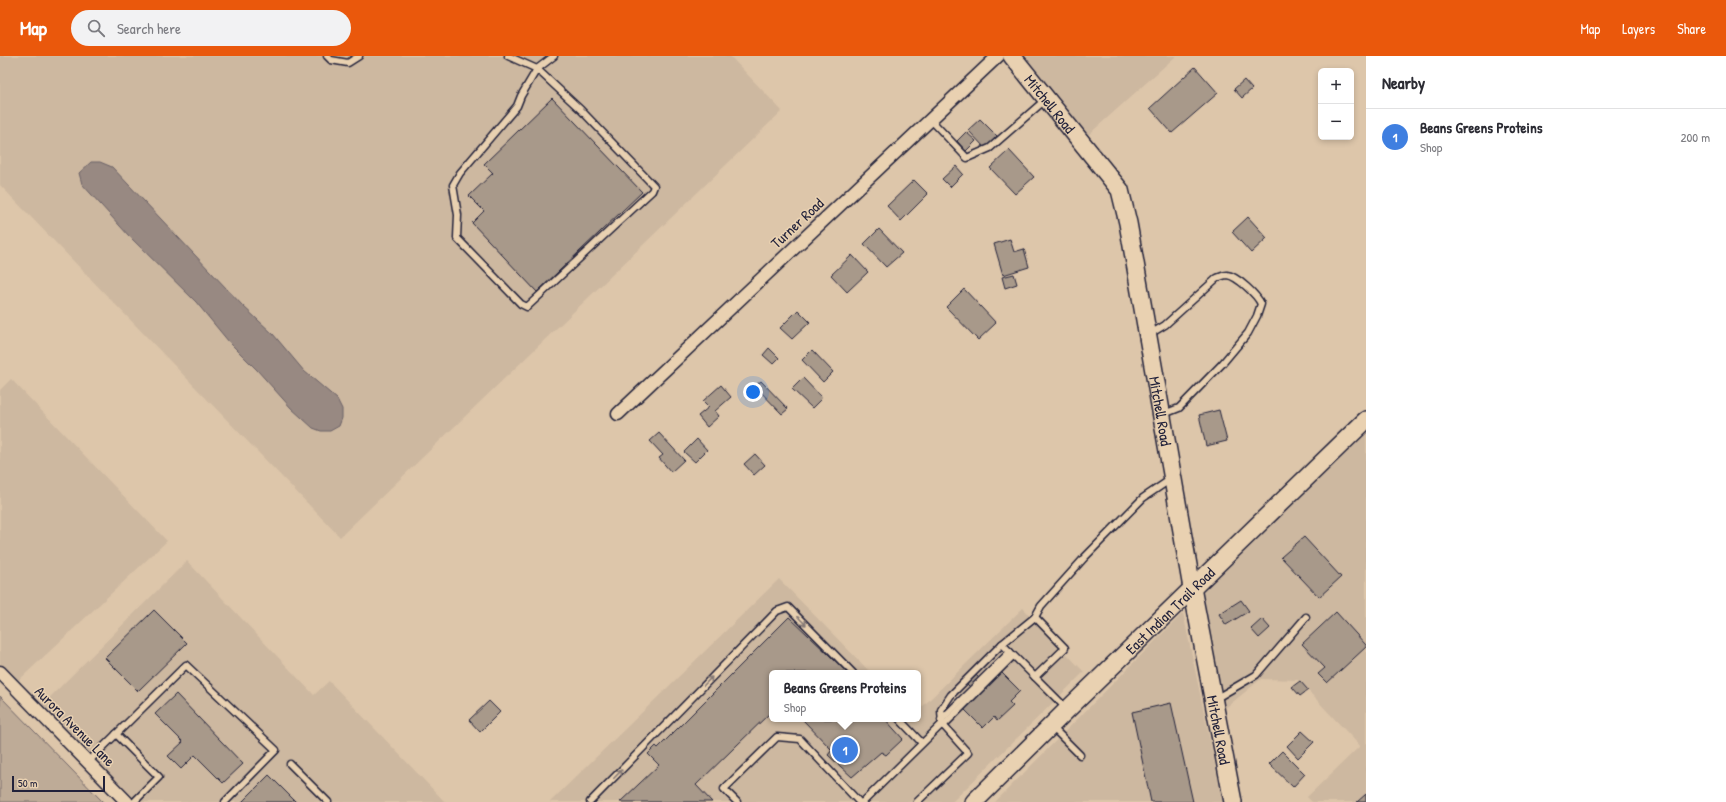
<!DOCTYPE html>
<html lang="en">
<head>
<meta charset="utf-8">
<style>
  body { margin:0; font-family:"Patrick Hand",sans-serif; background:#f2f2f3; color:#2b2b33 }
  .controls { position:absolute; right:12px; top:12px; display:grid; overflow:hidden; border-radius:6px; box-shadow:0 2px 6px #0003 }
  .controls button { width:36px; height:36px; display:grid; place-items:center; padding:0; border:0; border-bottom:1px solid #e1e1e2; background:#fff; color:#2b2b33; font:20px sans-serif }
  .scale { position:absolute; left:12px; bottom:10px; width:93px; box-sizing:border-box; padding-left:4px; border:2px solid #22223b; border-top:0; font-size:11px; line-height:14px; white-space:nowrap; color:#22223b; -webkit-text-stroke:3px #e9d1b1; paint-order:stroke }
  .you { position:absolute; left:753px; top:336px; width:14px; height:14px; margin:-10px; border:3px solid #fff; border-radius:50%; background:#1a73e8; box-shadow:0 0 0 6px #1a73e833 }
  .badge { display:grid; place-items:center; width:26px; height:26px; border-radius:50%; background:#ea580c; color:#fff; font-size:13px; font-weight:700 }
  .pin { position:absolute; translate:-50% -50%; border:2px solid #fff; box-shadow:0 1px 4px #0006 }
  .popup { position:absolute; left:769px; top:614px; width:152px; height:52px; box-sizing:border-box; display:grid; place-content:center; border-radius:6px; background:#fff; filter:drop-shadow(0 1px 3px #0005); font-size:13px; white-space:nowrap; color:#7c7c81 }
  .popup b { font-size:15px; color:#2b2b33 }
  .popup::after { content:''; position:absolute; left:50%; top:100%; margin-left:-8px; border:8px solid transparent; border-top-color:#fff }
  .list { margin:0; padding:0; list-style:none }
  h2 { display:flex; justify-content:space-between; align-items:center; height:52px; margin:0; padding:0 16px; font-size:17px }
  h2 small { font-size:13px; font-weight:400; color:#7c7c81 }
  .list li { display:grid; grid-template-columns:26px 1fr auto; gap:12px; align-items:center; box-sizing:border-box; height:56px; padding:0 16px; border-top:1px solid #e1e1e2 }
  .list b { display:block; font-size:15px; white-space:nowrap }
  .list p { margin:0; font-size:13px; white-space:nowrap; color:#7c7c81 }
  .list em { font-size:13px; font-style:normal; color:#7c7c81 }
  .icon { flex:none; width:22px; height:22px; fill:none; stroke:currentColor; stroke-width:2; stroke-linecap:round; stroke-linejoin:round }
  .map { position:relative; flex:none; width:1366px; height:746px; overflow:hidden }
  header { display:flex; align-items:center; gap:24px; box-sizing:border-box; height:56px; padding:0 20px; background:#ea580c; color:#fff }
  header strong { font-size:19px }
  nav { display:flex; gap:22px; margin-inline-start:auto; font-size:14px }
  .search { width:280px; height:36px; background:#f2f2f3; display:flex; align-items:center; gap:10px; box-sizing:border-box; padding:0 14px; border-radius:22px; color:#7c7c81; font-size:15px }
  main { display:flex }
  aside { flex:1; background:#fff }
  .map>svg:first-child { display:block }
  .built { fill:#cdb8a0 }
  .green { fill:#beab97; stroke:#706669 }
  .water { fill:#988982; stroke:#696066 }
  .building { fill:#a8998a; stroke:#22223b }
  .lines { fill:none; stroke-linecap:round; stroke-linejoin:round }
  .lane-casing { stroke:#22223b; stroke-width:9 }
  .street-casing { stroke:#22223b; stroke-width:15 }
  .secondary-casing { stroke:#22223b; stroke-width:20 }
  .lane { stroke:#e9d1b1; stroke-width:6 }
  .street { stroke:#e9d1b1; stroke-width:12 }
  .secondary { stroke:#e9d1b1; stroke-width:17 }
  .oneway { stroke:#867a76 }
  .labels { text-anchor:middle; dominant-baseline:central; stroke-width:3; stroke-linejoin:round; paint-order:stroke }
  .street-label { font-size:15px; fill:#22223b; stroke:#e9d1b1 }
</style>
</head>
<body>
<header>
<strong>Map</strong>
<div class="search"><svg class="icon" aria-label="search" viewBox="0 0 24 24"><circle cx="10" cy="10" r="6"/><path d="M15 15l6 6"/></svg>Search here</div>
<nav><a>Map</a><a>Layers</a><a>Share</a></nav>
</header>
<main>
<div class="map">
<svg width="1366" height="746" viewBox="0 0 1366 746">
  <rect width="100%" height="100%" fill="#ddc6aa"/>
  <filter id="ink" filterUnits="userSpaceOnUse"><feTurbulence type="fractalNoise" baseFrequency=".025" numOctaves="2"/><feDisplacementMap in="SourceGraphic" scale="8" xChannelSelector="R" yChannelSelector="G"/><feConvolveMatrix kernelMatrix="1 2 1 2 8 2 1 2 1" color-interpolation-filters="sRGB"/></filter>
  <g filter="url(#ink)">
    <g class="built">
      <polygon points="0,0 730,0 782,55 340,481 0,129"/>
      <polygon points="1019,0 1176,0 1086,81"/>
      <polygon points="11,323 167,485 18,625 0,607 0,334"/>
      <polygon points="1363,375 1366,378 1366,746 1312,746 1307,741 1360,690 1298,624 1261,623 1223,654 1201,535"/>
      <polygon points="187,505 314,639 329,625 445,746 138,746 42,649"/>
      <polygon points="779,523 871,617 772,617 772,663 918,663 918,655 1023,552 1084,616 952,746 550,746"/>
      <polygon points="1183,557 1223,746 995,746"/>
    </g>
    <polygon class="green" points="0,640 103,746 0,746"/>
    <polygon class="water" points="91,106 100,106 112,111 243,250 273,278 304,315 337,343 342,353 342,362 339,370 330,375 321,375 313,372 291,352 257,314 229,286 196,246 129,180 82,128 79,117"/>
    <g class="building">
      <polygon points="1195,11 1218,37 1172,77 1150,52"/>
      <polygon points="1244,24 1252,33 1242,42 1234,33"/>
      <polygon points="552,42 642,136 537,236 472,167 484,155 469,140 493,117 484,108"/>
      <polygon points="980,63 997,80 985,92 968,74"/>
      <polygon points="966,76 976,85 966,95 957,85"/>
      <polygon points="1009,94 1034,121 1015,138 990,112"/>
      <polygon points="956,110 963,118 950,131 942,123"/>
      <polygon points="914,124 928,138 901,165 887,150"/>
      <polygon points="1248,161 1267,182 1251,197 1232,176"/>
      <polygon points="879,173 902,197 886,211 864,188"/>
      <polygon points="1010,183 1014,196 1024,193 1029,211 1003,219 994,188"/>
      <polygon points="852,199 868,216 847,236 831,219"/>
      <polygon points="1014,218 1017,228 1005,232 1002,221"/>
      <polygon points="964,233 996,267 978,284 946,251"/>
      <polygon points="798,254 810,266 792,283 780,272"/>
      <polygon points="769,292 779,302 773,308 763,299"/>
      <polygon points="812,294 833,316 823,326 802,304"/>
      <polygon points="803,322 822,342 812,352 792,333"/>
      <polygon points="761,325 788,353 782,358 755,330"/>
      <polygon points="721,329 731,341 715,355 719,360 707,371 698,360 709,351 703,345"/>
      <polygon points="1219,354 1227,385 1206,390 1199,359"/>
      <polygon points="659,377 684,404 671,416 659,402 663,399 650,385"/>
      <polygon points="697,383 707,394 695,406 684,396"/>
      <polygon points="755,398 765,409 754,419 744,408"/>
      <polygon points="1304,481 1341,521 1319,541 1281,501"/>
      <polygon points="1241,544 1249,555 1226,569 1219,558"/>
      <polygon points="154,554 187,587 138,635 105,602"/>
      <polygon points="1336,556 1366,589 1366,591 1327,627 1318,618 1325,612 1302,588"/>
      <polygon points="789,561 848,617 772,617 772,655 696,729 712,746 620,746 659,709 648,698 656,690 658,692"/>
      <polygon points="1262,563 1270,572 1259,582 1251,573"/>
      <polygon points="1001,616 1020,635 1009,646 1013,650 997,665 994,661 983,672 964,653"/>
      <polygon points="976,619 986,630 978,639 967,628"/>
      <polygon points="1300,625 1308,634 1300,640 1292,631"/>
      <polygon points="176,638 243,708 223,727 195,699 181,713 168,700 183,686 155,658"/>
      <polygon points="489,645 500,656 480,676 469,664"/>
      <polygon points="1171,647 1193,746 1151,746 1132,656"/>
      <polygon points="802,663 885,663 903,683 886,699 881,696 852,721 828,699 832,694"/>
      <polygon points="1302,675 1314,686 1298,702 1287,690"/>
      <polygon points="1282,695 1305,718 1293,731 1269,708"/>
      <polygon points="269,719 296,746 242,746"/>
      <polygon points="1366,738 1366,746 1357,746"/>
    </g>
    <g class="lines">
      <defs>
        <g id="lane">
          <polyline points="327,0 331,4 348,7 359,0"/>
          <polyline points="508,0 537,13 554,0"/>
          <polygon points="537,13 581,54 654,130 652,135 527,251 521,248 457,182 458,159 453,129 460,117 517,50 521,40"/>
          <polyline points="931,64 967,102 990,92 1045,44"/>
          <path d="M1150 278 1165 269 1217 222C1220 221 1224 219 1227 219 1237 220 1257 239 1261 248L1257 260 1248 277 1222 308 1179 352 1164 358"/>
          <polyline points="1035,561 1041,550 1085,501 1143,442 1171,423"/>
          <polyline points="1002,588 1035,561 1065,592 1035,621"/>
          <polyline points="1215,643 1256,619 1306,561"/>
          <polyline points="899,663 922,687"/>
          <polyline points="941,664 1010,596"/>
          <polyline points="943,670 1013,600"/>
          <polyline points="1052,671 1080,699"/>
          <polyline points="116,678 159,721 134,746"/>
          <polyline points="88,706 186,609 276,694 225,746"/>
          <polyline points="290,708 328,746"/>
          <polyline points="590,746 777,555 788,551 853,617"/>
          <polyline points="737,746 724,733 777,681 800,683 859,746"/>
          <polyline points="863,746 942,668"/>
          <polyline points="917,746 968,697 942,668 941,654 951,639 1002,588 1066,652"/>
        </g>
        <g id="street">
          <polyline points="618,358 998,0"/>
          <polyline points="0,616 127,746"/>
        </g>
        <g id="secondary">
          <path id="s1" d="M1012 0 1120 134 1128 167 1192 532 1233 746"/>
          <path id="s2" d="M974 746 1068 653 1366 364"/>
        </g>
      </defs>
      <use href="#lane" class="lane-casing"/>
      <use href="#street" class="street-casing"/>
      <use href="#secondary" class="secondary-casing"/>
      <use href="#lane" class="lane"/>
      <use href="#street" class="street"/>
      <use href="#secondary" class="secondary"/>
    </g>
    <defs><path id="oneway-shaft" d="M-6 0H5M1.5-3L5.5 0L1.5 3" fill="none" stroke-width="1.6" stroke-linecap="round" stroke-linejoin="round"/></defs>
    <g class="oneway">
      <use href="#oneway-shaft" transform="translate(802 565) rotate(45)"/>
      <use href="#oneway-shaft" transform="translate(708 625) rotate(-46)"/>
      <use href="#oneway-shaft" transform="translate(618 718) rotate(-46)"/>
    </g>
  </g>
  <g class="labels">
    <g class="street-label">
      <text stroke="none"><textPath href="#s1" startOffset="61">Mitchell Road</textPath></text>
      <text transform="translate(797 167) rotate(-43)">Turner Road</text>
      <text stroke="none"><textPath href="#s1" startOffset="397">Mitchell Road</textPath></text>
      <text stroke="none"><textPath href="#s2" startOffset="274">East Indian Trail Road</textPath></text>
      <text transform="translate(75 670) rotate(45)">Aurora Avenue Lane</text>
      <text stroke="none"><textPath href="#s1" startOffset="721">Mitchell Road</textPath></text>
    </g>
  </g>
</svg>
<div class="controls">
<button>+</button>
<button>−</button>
</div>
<div class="scale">50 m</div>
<div class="you"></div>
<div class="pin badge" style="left:845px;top:694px;background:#3f7fe0">1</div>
<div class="popup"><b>Beans Greens Proteins</b>Shop</div>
</div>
<aside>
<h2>Nearby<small></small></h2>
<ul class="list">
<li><span class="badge" style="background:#3f7fe0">1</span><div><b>Beans Greens Proteins</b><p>Shop</p></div><em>200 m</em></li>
</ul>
</aside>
</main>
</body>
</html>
